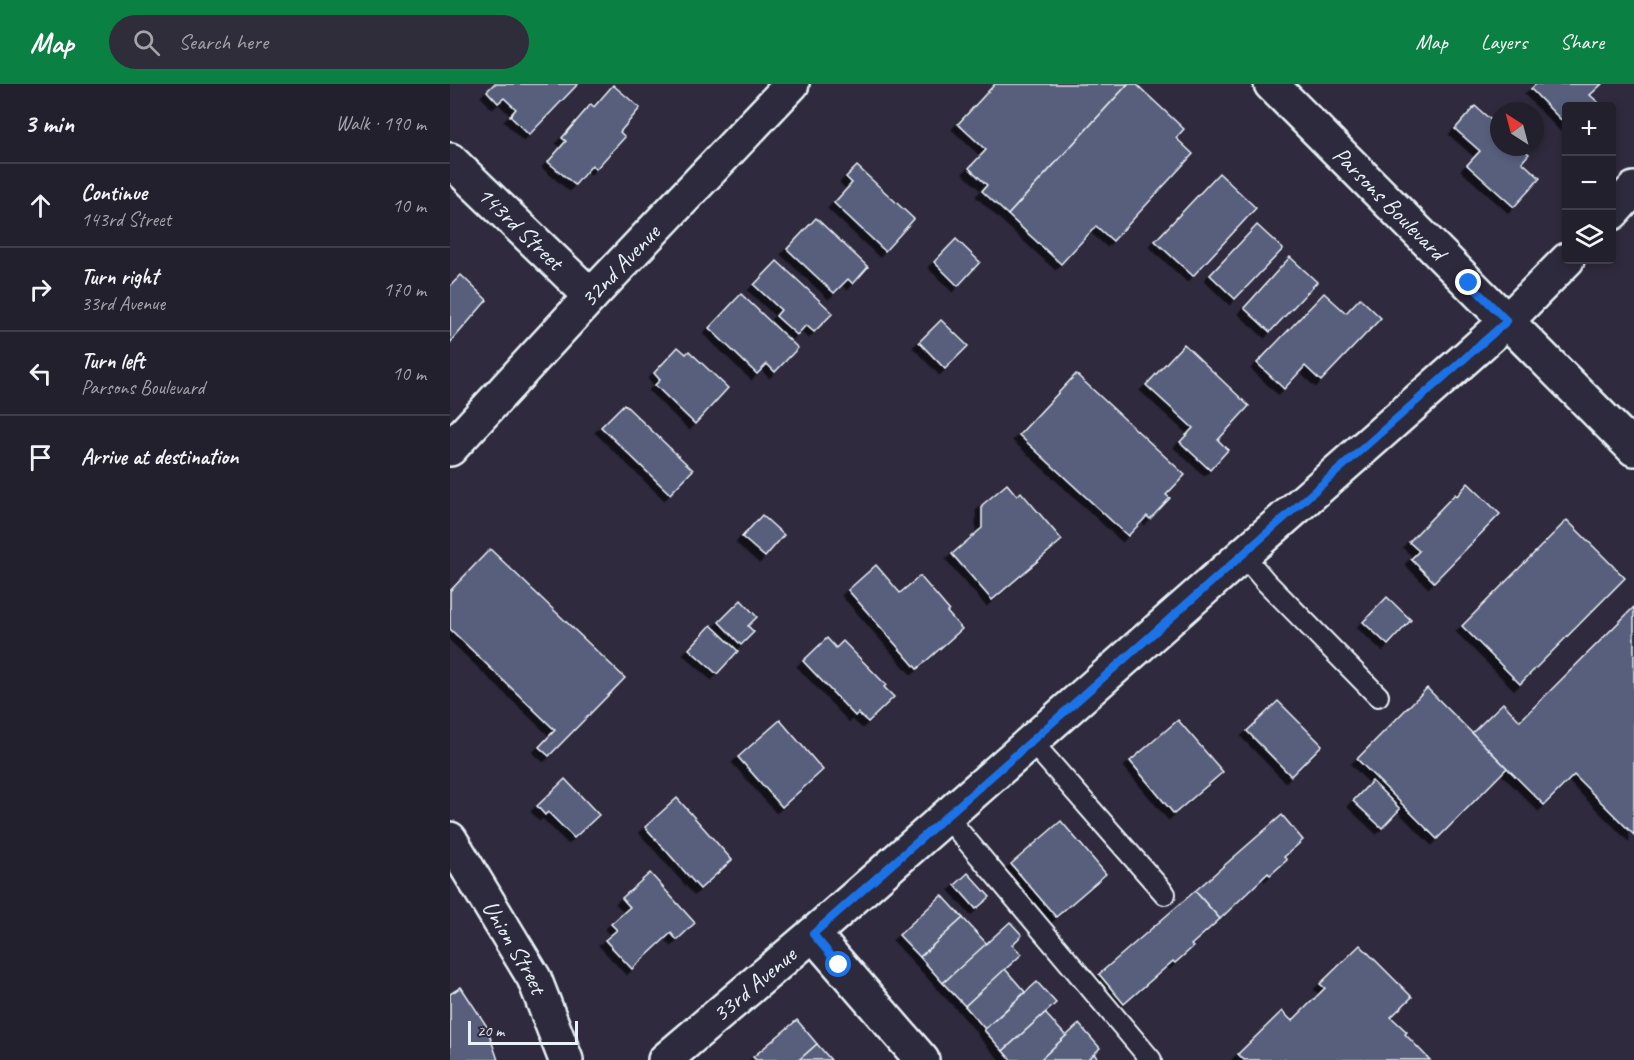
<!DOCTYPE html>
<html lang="en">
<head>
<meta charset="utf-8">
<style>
  body { margin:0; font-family:Caveat,sans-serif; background:#2f2d3a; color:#f1f3f6 }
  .controls { position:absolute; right:18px; top:18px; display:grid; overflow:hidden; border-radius:6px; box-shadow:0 3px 9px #0003 }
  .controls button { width:54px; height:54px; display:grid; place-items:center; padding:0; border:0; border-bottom:2px solid #403e4a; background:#23202e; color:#f1f3f6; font:30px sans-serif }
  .compass { position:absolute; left:1040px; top:18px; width:54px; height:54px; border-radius:50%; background:#23202e; box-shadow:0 3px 9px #0003; rotate:324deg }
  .scale { position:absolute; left:18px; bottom:15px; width:110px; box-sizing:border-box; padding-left:6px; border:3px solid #e8f1f8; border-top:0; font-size:16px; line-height:21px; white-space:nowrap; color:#e8f1f8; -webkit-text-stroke:4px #2f2a3d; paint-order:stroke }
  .stop { position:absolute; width:18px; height:18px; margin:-14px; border:4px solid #1a73e8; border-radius:50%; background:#fff }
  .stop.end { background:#1a73e8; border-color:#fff; box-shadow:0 2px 6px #0008 }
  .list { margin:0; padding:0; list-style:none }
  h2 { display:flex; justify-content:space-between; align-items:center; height:78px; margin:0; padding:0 24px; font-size:26px }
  h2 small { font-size:20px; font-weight:400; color:#a3a3aa }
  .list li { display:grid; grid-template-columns:39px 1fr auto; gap:18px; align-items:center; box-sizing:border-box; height:84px; padding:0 24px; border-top:2px solid #403e4a }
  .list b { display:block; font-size:22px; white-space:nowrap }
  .list p { margin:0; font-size:20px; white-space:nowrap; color:#a3a3aa }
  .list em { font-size:20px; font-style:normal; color:#a3a3aa }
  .icon { flex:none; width:33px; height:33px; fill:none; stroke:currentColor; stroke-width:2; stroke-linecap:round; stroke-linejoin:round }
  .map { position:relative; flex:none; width:1184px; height:976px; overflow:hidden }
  header { display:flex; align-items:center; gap:36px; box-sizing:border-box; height:84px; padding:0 30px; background:#0b8043; color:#fff }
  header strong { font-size:28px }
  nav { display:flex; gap:33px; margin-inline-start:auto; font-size:21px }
  .search { width:420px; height:54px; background:#2f2d3a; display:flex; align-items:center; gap:15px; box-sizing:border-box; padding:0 21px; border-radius:33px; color:#a3a3aa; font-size:22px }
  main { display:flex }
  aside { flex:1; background:#23202e }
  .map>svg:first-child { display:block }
  .building { fill:#595f7b; stroke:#e8f1f8; stroke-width:1.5; filter:url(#shadow) }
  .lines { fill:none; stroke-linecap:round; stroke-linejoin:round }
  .service-casing { stroke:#e8f1f8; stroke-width:24 }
  .minor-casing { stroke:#e8f1f8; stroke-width:38 }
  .tertiary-casing { stroke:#e8f1f8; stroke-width:38 }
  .service { stroke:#2f2a3d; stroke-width:20 }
  .minor { stroke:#2f2a3d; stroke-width:33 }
  .tertiary { stroke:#2f2a3d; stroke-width:33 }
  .route { stroke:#1a73e8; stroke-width:8 }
  .labels { text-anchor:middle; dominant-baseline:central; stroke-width:4.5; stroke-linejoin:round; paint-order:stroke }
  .street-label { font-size:24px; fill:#e8f1f8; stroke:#2f2a3d }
</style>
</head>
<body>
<header>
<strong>Map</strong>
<div class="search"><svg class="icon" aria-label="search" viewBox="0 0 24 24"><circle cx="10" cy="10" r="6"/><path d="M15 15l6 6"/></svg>Search here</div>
<nav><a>Map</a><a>Layers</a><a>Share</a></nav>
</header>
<main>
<aside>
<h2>3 min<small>Walk · 190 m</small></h2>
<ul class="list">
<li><svg class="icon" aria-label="ahead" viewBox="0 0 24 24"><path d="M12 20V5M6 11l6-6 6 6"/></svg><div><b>Continue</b><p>143rd Street</p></div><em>10 m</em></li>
<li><svg class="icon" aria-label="right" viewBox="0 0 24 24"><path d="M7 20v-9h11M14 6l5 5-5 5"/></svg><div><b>Turn right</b><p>33rd Avenue</p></div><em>170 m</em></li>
<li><svg class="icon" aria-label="left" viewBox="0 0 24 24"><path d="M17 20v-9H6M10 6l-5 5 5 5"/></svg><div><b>Turn left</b><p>Parsons Boulevard</p></div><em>10 m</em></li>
<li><svg class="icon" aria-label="arrive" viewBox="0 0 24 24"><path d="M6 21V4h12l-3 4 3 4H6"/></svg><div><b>Arrive at destination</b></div></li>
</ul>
</aside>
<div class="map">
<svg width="1184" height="976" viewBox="0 0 1184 976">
  <defs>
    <filter id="shadow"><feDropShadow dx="-5.5" dy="5.5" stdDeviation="0" flood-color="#0009"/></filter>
  </defs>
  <rect width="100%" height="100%" fill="#2f2a3d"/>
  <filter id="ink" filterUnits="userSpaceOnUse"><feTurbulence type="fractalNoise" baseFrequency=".0167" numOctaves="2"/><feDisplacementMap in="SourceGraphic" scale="12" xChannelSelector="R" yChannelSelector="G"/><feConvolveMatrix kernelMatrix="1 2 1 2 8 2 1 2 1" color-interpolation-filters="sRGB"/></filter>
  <g filter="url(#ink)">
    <g class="building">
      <polygon points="44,0 128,0 79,51 60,32 66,25 54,14 48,19 37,7"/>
      <polygon points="545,0 678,0 558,131 532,107 537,101 519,84 536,66 508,40"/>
      <polygon points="678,0 686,0 734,45 726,54 743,70 663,157 646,142 611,180 558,131"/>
      <polygon points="1086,0 1152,0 1140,11 1150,20 1147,22 1116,22 1116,41 1081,5"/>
      <polygon points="163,1 190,24 170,48 175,53 146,85 142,81 125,101 98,78 116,57 112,54 141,20 144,23"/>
      <polygon points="1025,22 1049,43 1049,63 1071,63 1079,70 1072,78 1090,94 1064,123 1017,81 1030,67 1005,45"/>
      <polygon points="407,82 464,135 435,167 384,119 402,99 396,93"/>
      <polygon points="769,89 806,124 743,192 705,157"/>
      <polygon points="366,134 418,183 403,200 398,195 384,209 337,165"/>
      <polygon points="807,141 833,165 785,215 760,191"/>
      <polygon points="506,155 530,178 508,202 484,178"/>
      <polygon points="840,173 867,198 820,248 794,224"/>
      <polygon points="327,177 383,229 364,248 356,241 347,251 326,232 331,226 304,201"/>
      <polygon points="11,191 37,216 0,259 0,202"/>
      <polygon points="874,209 896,229 910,214 931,234 871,297 855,282 834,305 807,279"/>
      <polygon points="291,210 348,264 325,288 317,280 307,290 259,244"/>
      <polygon points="491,236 518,262 495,285 469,258"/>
      <polygon points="734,260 799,322 768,356 778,366 760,386 730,358 743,344 696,301"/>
      <polygon points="228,263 236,270 239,267 278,304 245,340 205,301 210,296 204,289"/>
      <polygon points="626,290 735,391 716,411 720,414 700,435 697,432 678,452 569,351"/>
      <polygon points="174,320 243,386 220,410 151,343"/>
      <polygon points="1018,399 1050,430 984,498 961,475 969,467 959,458 1005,410 1007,412"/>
      <polygon points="557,400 567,412 571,408 612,456 542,516 502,470 532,444 532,421"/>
      <polygon points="312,431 334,451 315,473 292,453"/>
      <polygon points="1117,436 1175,494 1070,600 1012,542"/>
      <polygon points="40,465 175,594 99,672 89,663 105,646 0,545 0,507"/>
      <polygon points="426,481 450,509 470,492 499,526 497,528 512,545 467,585 398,506"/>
      <polygon points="937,513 961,536 938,561 913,538"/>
      <polygon points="291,516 307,533 298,542 304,548 291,561 269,538"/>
      <polygon points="1184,523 1184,751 1124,691 1094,721 1022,649 1053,619 1070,637"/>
      <polygon points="261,541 288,567 267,590 239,565"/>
      <polygon points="377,554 386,564 393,557 436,601 434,603 444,613 418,638 408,629 405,632 353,577"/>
      <polygon points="977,604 1057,684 987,755 907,675"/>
      <polygon points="828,617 872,661 841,692 797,647"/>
      <polygon points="330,636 373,686 332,723 288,673"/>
      <polygon points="728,636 773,688 724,730 680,677"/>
      <polygon points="115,695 149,731 124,754 98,728 95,731 87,722"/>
      <polygon points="922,697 950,725 932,744 903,717"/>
      <polygon points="227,714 282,776 250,805 195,743"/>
      <polygon points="832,731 853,756 834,773 837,776 820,791 818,789 770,835 745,807"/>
      <polygon points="611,737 656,790 606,833 561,780"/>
      <polygon points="200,789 245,839 227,856 221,849 182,885 155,856 167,846 161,840 180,823 172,814"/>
      <polygon points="518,789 540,813 526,825 505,801"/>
      <polygon points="745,807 770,835 741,861 743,863 725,879 723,877 674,920 649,890"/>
      <polygon points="492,811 513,834 470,873 449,851"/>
      <polygon points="513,834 537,860 493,899 470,873"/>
      <polygon points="560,838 572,851 562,861 572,870 515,922 493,899"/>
      <polygon points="910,861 962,913 941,933 957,948 955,950 980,976 794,976 788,970 832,927 842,937 875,904 870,900"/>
      <polygon points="555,885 575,908 535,945 515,922"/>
      <polygon points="587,898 606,919 553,967 534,946"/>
      <polygon points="11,903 36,941 48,976 0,976 0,910"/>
      <polygon points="595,929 616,952 590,976 561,976 553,967"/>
      <polygon points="347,936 367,960 349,976 306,976 303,973"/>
      <polygon points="629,940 650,964 644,970 637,976 590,976"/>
      <polygon points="367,960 381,976 349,976"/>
      <polygon points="644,970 649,976 637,976"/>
    </g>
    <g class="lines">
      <defs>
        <g id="service">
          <polyline points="793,471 816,498 928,612"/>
          <polyline points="581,657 715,810"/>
          <polyline points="496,732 701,976"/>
        </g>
        <g id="minor">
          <path id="s1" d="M0 76 141 212"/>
          <polyline points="1162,129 1184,105"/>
          <polyline points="363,850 472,976"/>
          <path id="s2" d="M215 976 363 850 1016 274 1057 237 1117 176"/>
        </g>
        <g id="tertiary">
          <path id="s3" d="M821 0 1184 365"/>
          <path id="s4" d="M0 365 141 212 342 0"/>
          <path id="s5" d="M0 755 84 894 116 976"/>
        </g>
      </defs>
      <use href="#service" class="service-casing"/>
      <use href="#minor" class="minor-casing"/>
      <use href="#tertiary" class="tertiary-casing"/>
      <use href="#service" class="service"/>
      <use href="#minor" class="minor"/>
      <use href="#tertiary" class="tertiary"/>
    </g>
  </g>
  <g class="lines" filter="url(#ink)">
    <polyline class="route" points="389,881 363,850 1057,237 1019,199"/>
  </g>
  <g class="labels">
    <g class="street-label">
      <text stroke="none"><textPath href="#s3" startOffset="168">Parsons Boulevard</textPath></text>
      <text stroke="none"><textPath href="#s1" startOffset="98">143rd Street</textPath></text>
      <text stroke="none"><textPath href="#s4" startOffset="250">32nd Avenue</textPath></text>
      <text stroke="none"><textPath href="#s5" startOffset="126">Union Street</textPath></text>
      <text stroke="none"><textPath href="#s2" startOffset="117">33rd Avenue</textPath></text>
    </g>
  </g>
</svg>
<div class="controls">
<button>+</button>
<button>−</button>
<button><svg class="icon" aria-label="layers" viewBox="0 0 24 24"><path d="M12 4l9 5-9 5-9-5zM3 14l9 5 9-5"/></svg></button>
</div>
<svg class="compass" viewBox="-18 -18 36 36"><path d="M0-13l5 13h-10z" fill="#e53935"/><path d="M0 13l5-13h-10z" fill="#a3a3aa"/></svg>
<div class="scale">20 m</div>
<div class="stop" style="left:389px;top:881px"></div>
<div class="stop end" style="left:1019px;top:199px"></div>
</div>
</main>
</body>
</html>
